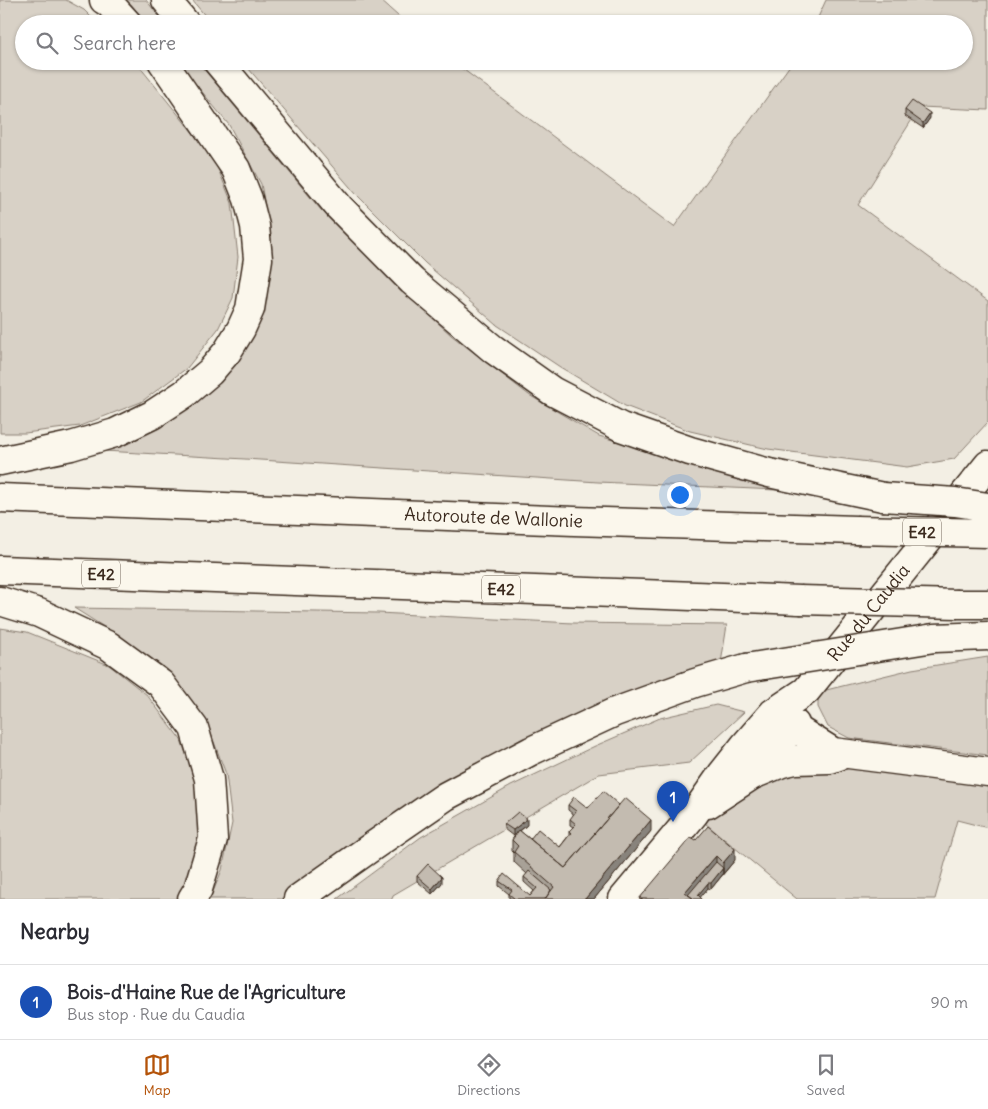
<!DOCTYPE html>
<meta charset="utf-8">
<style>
:root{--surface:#fff;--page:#f2f2f3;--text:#2b2b33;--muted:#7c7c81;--line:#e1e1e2;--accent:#b45309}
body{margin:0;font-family:Delius,sans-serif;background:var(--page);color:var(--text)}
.you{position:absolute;left:679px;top:494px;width:18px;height:18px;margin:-12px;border:4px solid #fff;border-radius:50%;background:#1a73e8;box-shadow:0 0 0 8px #1a73e833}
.badge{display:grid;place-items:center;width:32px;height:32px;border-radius:50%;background:var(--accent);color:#fff;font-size:16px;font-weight:700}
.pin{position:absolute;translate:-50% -41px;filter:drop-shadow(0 1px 2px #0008)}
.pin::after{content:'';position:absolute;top:26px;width:18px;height:15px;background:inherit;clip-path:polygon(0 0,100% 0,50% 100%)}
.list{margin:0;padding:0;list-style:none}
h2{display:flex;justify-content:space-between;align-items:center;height:65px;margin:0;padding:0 20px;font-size:21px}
h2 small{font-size:16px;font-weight:400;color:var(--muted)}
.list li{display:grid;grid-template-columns:32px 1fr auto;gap:15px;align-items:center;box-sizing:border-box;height:75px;padding:0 20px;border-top:1px solid var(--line)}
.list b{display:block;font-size:19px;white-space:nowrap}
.list p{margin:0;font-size:16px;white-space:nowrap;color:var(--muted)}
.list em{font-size:16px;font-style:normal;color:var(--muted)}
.icon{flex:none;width:28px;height:28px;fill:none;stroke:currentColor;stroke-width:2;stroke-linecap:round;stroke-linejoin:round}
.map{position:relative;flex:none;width:988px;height:899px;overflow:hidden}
.search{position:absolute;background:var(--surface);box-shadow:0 1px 4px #0004;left:15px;right:15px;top:15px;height:55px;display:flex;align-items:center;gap:12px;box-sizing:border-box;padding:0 18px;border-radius:28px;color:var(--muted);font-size:19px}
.sheet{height:140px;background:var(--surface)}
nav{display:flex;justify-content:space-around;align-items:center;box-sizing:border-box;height:70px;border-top:1px solid var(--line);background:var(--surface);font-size:14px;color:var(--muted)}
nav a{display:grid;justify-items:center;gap:2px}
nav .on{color:var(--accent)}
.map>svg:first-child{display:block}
.green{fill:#d8d1c6;stroke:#8a7e72}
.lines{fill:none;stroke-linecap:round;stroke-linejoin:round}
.minor-casing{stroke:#3b2a1e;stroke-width:31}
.highway-casing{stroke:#3b2a1e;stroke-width:31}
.minor{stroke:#fbf7ec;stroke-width:28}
.highway{stroke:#fbf7ec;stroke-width:28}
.highway-bridge-casing{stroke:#3b2a1e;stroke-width:31;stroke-linecap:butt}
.highway-bridge{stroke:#fbf7ec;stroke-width:28}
.wall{fill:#a8a197;stroke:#3b2a1e}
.shaded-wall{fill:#88837b;stroke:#3b2a1e}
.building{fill:#c3bbb0;stroke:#3b2a1e}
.labels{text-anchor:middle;stroke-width:4;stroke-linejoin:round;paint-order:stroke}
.shield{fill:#fbf7ec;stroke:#75685c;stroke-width:1}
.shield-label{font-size:16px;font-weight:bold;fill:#3b2a1e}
.street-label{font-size:18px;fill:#3b2a1e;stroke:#fbf7ec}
</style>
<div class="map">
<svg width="988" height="899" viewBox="0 0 988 899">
<rect width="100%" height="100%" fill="#f3efe4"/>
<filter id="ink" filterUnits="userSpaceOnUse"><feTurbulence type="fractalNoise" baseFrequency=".02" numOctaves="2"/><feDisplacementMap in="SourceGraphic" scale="10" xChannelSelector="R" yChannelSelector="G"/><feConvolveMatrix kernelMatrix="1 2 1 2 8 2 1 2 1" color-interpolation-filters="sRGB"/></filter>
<g filter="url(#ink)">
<path class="green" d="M 0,0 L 66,0 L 84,10 L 98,24 L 24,24 L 24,61 L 135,61 L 214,159 L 232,203 L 238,257 L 233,298 L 218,329 L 187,368 L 141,402 L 80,426 L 25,433 L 0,433 Z
M 125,0 L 146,0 L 165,24 L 147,24 L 131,4 Z
M 192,0 L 380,0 L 407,24 L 212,24 Z
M 826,0 L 988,0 L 988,110 L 920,107 L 858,205 L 988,301 L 988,422 L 954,459 L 907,467 L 768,449 L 690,431 L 625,406 L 560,367 L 497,325 L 425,263 L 356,194 L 242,61 L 452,61 L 674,227 L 793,61 L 964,61 L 964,24 L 815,24 Z
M 177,61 L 197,61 L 321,210 L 386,275 L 451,335 L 529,395 L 599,436 L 641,448 L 696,467 L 799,491 L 598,482 L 245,459 L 104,451 L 138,438 L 172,419 L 213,387 L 251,338 L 268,284 L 271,240 L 261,184 L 229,125 Z
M 74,608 L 378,613 L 573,623 L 727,625 L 721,663 L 590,710 L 501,751 L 387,819 L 300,884 L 281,899 L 210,899 L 222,870 L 232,823 L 226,774 L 208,726 L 167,669 L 123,639 Z
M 0,628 L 27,632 L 109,665 L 147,695 L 181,740 L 196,781 L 200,827 L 192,867 L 178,899 L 0,899 Z
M 988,657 L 988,755 L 849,738 L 828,727 L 818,707 L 818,692 L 912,669 Z
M 716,705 L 744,712 L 689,763 L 599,774 L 393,895 L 392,899 L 337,899 L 421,837 L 511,786 L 595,746 L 660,718 Z
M 782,763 L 988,772 L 988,828 L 957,820 L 935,899 L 797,899 L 694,814 Z"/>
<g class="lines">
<defs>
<g id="minor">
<path d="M 748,743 L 764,735 L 778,732 L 790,731 L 801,732 L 833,752 L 988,772"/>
<path d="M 755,774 L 782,763 L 795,760 L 830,759 L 844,754"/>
<path d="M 708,804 L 754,774 L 795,724"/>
<path id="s1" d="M 623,899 L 694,814 L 722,774 L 745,745 L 773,713 L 806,691 L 988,465"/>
</g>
<g id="highway">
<path d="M 104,0 L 109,3 L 128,24"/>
<path d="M 166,0 L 186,24"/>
<path d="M 217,61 L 339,207 L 412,281 L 493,349 L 552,391 L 621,427 L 690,451 L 769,473 L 883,497"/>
<path d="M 0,461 L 71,446 L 115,433 L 152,415 L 184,394 L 210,372 L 227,352 L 241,329 L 250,309 L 258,259 L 255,226 L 248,199 L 236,169 L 162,61"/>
<path id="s2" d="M 0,498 L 574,521 L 856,530"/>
<path d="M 0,570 L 800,600"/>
<path d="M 0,601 L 39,613 L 109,646 L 161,684 L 194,728 L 209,779 L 213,839 L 198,889 L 192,899"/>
<path d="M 958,604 L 988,604"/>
<path d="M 934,638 L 988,636"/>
<path d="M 298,899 L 373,846 L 446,796 L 531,751 L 615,712 L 695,683 L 746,668"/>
</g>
</defs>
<use href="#minor" class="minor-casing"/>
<use href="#highway" class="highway-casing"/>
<use href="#minor" class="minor"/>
<use href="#highway" class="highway"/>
<defs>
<path id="highway-bridge" d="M 883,497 L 955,502 L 988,507
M 856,530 L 988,533
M 800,600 L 958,604
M 746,668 L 934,638"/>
</defs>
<use href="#highway-bridge" class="highway-bridge-casing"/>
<use href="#highway-bridge" class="highway-bridge"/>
</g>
<path class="wall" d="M 905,110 L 930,118 L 923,128 L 905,116 Z
M 568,805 L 588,808 L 619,805 L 651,831 L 594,899 L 509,899 L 509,894 L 499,886 L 499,881 L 530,896 L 534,891 L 524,882 L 524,877 L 527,874 L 514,862 L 514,853 L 512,851 L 512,840 L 517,832 L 513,836 L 504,829 L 504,824 L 527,825 L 520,831 L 530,839 L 560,847 L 569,835 L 569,831 L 573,827 L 570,825 L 570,819 L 574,815 L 568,810 Z
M 696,840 L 735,860 L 711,889 L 708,888 L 700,897 L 639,899 Z
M 417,876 L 442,883 L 432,894 L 417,881 Z"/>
<path class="shaded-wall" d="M 930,113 L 930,118 L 923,128 L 923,123 Z
M 527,819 L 527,825 L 513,836 L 513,830 Z
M 651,820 L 651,831 L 594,899 L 585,899 Z
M 735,849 L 735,860 L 723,874 L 723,863 Z
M 716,856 L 716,867 L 689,899 L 685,892 Z
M 723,868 L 723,874 L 711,889 L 711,883 Z
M 442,877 L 442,883 L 432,894 L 432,889 Z
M 708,883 L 708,888 L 699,899 L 698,895 Z"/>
<path class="building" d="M 912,101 L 930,113 L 923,123 L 905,110 Z
M 603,791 L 619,805 L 565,868 L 530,839 L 538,829 L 560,847 L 571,833 L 569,831 L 576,824 L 570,819 L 576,811 L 568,805 L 574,797 L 588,808 Z
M 625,798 L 651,820 L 585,899 L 545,899 L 554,887 L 514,852 L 518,846 L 512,840 L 519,830 L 565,868 Z
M 518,812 L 527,819 L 513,830 L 504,824 Z
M 708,826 L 735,849 L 723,863 L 716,856 L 685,892 L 694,899 L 639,899 L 691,837 L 696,840 Z
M 716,862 L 723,868 L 711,883 L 708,883 L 698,895 L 702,899 L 694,899 L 688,895 Z
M 428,864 L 442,877 L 432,889 L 417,876 Z
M 529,871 L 551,890 L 545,899 L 515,899 L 509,894 L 512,890 L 499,881 L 504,874 L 530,896 L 537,888 L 524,877 Z"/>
</g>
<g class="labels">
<g class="shield">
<rect x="903" y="518.5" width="38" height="27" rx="4"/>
<rect x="82" y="560.5" width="38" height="27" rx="4"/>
<rect x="482" y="575.5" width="38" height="27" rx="4"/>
</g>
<g class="shield-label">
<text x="922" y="538">E42</text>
<text x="101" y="580">E42</text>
<text x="501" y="595">E42</text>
</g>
<g class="street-label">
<text dy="6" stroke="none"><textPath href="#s2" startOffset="494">Autoroute de Wallonie</textPath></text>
<text dy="6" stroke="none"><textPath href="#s1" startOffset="379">Rue du Caudia</textPath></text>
</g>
</g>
</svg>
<div class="you"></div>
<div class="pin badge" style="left:673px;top:822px;background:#1a4fb4">1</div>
<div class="search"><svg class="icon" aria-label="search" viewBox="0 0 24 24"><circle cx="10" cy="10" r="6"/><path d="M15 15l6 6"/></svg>Search here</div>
</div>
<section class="sheet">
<h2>Nearby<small></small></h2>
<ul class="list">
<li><span class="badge" style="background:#1a4fb4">1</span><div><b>Bois-d'Haine Rue de l'Agriculture</b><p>Bus stop · Rue du Caudia</p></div><em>90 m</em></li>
</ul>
</section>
<nav>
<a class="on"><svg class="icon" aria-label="map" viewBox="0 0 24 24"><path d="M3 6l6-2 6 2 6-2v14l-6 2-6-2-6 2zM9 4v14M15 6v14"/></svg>Map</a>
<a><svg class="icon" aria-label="directions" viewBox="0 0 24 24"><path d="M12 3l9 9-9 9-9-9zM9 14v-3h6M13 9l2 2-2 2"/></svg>Directions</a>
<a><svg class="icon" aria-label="saved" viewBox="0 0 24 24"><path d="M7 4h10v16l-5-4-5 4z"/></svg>Saved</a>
</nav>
